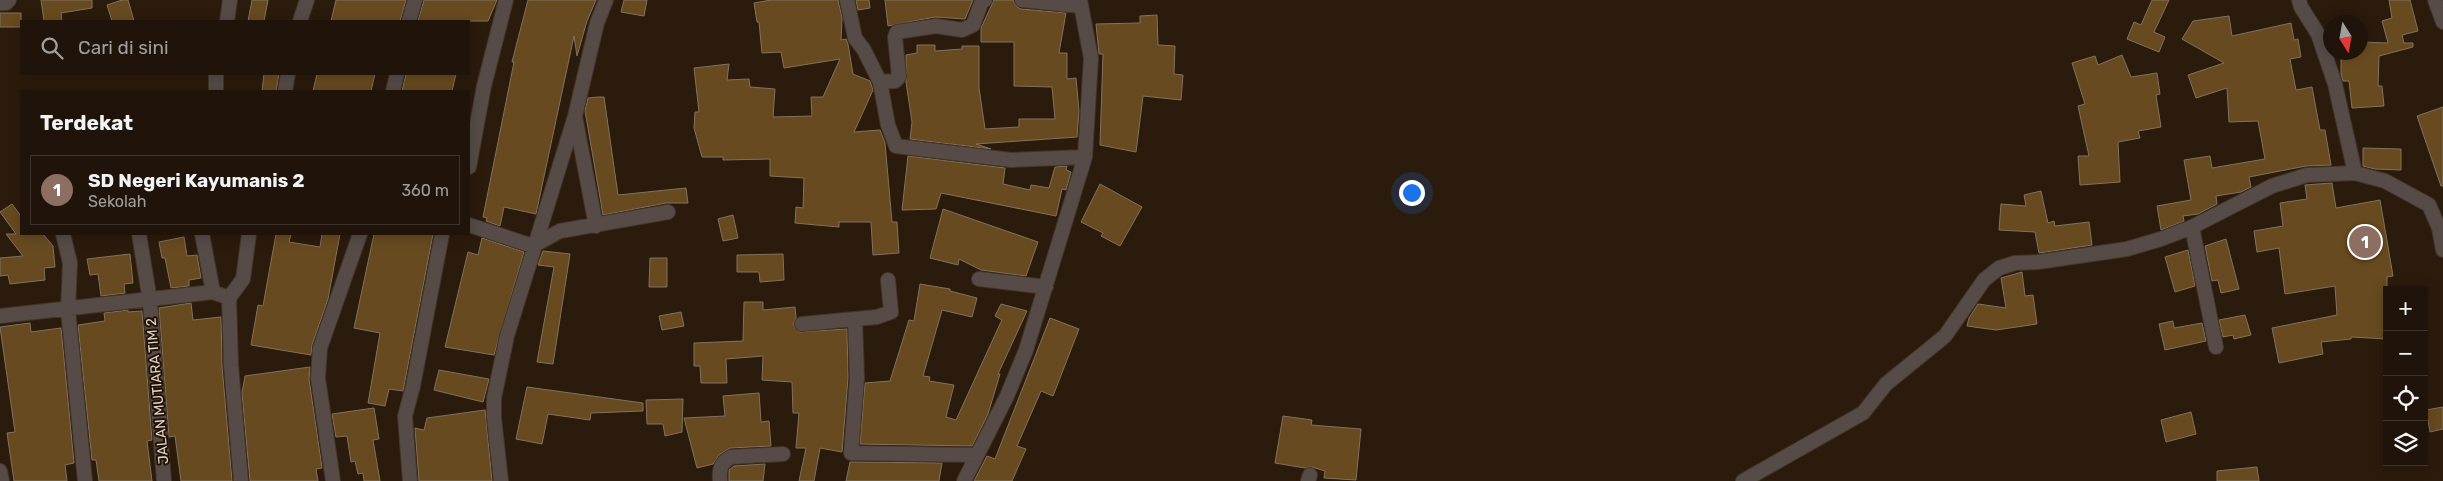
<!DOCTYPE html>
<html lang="id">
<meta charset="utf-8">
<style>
:root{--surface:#20140a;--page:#2d2118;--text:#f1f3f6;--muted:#a29e9c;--line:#3d332b;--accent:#db2777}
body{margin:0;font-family:Rubik,sans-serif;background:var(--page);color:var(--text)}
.controls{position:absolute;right:15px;bottom:15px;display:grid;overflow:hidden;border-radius:0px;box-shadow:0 2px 12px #0003}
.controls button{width:45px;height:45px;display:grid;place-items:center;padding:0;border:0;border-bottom:1px solid var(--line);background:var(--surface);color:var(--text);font:25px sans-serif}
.compass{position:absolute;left:2323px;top:15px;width:45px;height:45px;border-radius:50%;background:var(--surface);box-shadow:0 2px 12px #0003;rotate:169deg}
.you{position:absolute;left:1411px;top:192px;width:18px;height:18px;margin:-12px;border:4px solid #fff;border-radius:50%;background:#1a73e8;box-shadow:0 0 0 8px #1a73e833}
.badge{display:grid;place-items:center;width:32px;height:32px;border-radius:50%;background:var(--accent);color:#fff;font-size:16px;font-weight:700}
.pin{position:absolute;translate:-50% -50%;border:2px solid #fff;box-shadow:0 1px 5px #0006}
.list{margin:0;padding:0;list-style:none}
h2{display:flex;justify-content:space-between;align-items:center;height:65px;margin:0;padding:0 20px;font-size:21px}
h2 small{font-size:16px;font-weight:400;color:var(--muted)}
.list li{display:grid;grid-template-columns:32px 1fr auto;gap:15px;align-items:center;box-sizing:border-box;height:70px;margin:0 10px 10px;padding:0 10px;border:1px solid var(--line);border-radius:0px}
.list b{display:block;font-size:19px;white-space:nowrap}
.list p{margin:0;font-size:16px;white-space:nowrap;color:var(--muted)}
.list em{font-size:16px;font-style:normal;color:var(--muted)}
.icon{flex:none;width:28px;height:28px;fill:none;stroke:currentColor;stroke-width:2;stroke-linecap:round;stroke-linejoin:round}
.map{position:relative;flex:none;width:2443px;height:481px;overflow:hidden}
.search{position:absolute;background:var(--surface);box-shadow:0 2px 12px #0003;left:20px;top:20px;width:450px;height:55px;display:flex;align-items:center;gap:12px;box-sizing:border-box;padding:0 18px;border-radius:0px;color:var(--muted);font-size:19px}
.panel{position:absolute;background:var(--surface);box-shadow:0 2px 12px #0003;left:20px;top:90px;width:450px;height:145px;border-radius:0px}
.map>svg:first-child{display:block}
.building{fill:#674a20;stroke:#81725e}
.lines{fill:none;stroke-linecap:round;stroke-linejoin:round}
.minor-casing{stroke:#443528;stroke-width:16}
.minor{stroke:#564b47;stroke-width:14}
.labels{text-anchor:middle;stroke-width:4;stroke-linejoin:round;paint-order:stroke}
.street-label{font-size:14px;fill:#e1d5cc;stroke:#211205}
</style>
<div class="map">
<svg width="2443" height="481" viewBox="0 0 2443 481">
<rect width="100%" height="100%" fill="#2b1b0d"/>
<path class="building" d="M 41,0 L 92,0 L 92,8 L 61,13 L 62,21 L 44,21 Z
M 122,0 L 128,0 L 134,21 L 112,21 L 107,5 Z
M 252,0 L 268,0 L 264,21 L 248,21 Z
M 336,0 L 406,0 L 400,21 L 331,21 Z
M 424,0 L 497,0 L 488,21 L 418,21 Z
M 528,0 L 596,0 L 587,21 L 577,56 L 574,36 L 536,214 L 504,207 L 500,226 L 486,221 L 487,218 L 483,217 L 514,62 L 512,62 Z
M 624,0 L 647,0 L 644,16 L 621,12 Z
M 771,0 L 838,0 L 842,18 L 841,40 L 846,39 L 848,44 L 853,74 L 870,81 L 873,90 L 854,132 L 880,130 L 885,143 L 892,222 L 897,222 L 899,253 L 873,255 L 871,222 L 839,222 L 839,227 L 795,223 L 796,207 L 803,208 L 804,178 L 770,176 L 770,159 L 723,160 L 723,157 L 702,157 L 694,128 L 695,112 L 699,112 L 694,68 L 729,64 L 727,80 L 749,79 L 750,87 L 775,89 L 773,117 L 812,116 L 811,97 L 823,97 L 840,59 L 784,68 L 781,52 L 762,53 L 759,22 L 757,22 L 754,3 Z
M 856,0 L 869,0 L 870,8 L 858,10 Z
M 885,0 L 973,0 L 965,19 L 935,17 L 888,26 Z
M 994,0 L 1013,0 L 1017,7 L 1021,9 L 1066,13 L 1059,53 L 1067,53 L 1067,79 L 1076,78 L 1079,111 L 1077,137 L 976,144 L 991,149 L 910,139 L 912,122 L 906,82 L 906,55 L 917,53 L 917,45 L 935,45 L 935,51 L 962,49 L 962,46 L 979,46 L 979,88 L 985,129 L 1019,127 L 1019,119 L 1055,119 L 1052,87 L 1014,86 L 1014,42 L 981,42 L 981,28 Z
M 2152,0 L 2169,0 L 2154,32 L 2165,37 L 2159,52 L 2127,39 L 2134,22 L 2141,25 Z
M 2389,0 L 2410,0 L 2418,31 L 2402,35 L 2404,43 L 2413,43 L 2413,47 L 2379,56 L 2378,86 L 2382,86 L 2384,106 L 2352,108 L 2349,81 L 2343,81 L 2341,74 L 2341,52 L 2360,52 L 2360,42 L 2388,43 L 2382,21 L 2392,18 Z
M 0,13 L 21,13 L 21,27 L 0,27 Z
M 1157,15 L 1158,45 L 1175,46 L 1174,74 L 1183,75 L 1181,100 L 1143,96 L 1136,152 L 1100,145 L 1103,54 L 1099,54 L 1096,24 L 1140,23 L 1140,16 Z
M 2229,16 L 2232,36 L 2291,23 L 2294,40 L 2298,39 L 2301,57 L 2290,59 L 2296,90 L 2312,87 L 2320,130 L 2325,130 L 2331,165 L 2306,166 L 2249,177 L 2251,187 L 2241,192 L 2216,196 L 2217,204 L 2198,214 L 2183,216 L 2184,221 L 2161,230 L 2157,206 L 2191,200 L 2184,160 L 2210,156 L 2212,168 L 2265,159 L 2258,121 L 2229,122 L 2227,88 L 2196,98 L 2188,75 L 2224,63 L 2182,39 L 2193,21 Z
M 2122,55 L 2131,77 L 2157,73 L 2160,94 L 2156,95 L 2161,127 L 2138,131 L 2140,138 L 2118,142 L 2120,182 L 2080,185 L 2078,156 L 2089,156 L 2078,106 L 2085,104 L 2072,63 L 2095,56 L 2098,65 Z
M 264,74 L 279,74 L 276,91 L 262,91 Z
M 317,74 L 375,74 L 371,91 L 313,91 Z
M 406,74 L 456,74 L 452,91 L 402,91 Z
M 598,97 L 604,97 L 618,195 L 686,188 L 688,203 L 666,203 L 603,215 L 585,111 L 588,98 Z
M 2443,107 L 2443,186 L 2441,186 L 2417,116 Z
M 2363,148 L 2401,149 L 2401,170 L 2375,169 L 2363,166 Z
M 908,156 L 1005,168 L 1003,184 L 1030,190 L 1031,185 L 1049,188 L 1055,167 L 1067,166 L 1066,170 L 1071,172 L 1066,190 L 1062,189 L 1056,216 L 941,193 L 936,209 L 902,210 Z
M 2332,183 L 2336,208 L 2380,200 L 2393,276 L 2387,277 L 2387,339 L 2351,337 L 2351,339 L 2321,342 L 2323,354 L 2279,363 L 2272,328 L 2337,315 L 2335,286 L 2285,294 L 2279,248 L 2257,252 L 2254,231 L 2283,226 L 2280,203 L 2307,199 L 2305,185 Z
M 1100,184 L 1142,207 L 1120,246 L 1101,236 L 1103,233 L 1081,222 Z
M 2041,191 L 2048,223 L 2054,221 L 2055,226 L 2089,222 L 2092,245 L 2039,253 L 2035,232 L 1999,230 L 2001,204 L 2026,206 L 2024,195 Z
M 12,204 L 21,216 L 21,234 L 43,234 L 53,246 L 55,267 L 44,268 L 45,280 L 10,284 L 8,275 L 0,276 L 0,258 L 23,256 L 6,234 L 16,234 L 0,212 Z
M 943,209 L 1038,242 L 1026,276 L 981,270 L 959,259 L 958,265 L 930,258 Z
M 733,215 L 738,238 L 723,241 L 718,219 Z
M 276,234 L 291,234 L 289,242 L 320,247 L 322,234 L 340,234 L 328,299 L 312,345 L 311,355 L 251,345 L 258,305 L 263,306 Z
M 374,234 L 433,234 L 403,391 L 389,389 L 385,406 L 368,403 L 380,333 L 354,328 Z
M 184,237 L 187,256 L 197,255 L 201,278 L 189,280 L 189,286 L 171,288 L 165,258 L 162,258 L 159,242 Z
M 482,238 L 524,252 L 494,355 L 445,347 L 468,252 L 478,255 Z
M 2226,239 L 2239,289 L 2221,293 L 2218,280 L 2212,281 L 2205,246 Z
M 2188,250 L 2195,286 L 2175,292 L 2165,257 Z
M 543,251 L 570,254 L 553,364 L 537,362 L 554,267 L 538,265 Z
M 130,254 L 133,283 L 124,284 L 125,293 L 101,296 L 98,274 L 90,275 L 87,259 Z
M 783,254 L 784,280 L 760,282 L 759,272 L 737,272 L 737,255 Z
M 650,258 L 667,258 L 667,287 L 649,287 Z
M 2022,272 L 2025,296 L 2033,295 L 2037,324 L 1996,330 L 1967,326 L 1969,318 L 1978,304 L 2006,308 L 2001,278 Z
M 920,284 L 950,289 L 950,291 L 977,298 L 972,317 L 942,310 L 923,376 L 930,377 L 929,381 L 954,385 L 946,417 L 956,420 L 1000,324 L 1002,320 L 995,316 L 1001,304 L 1027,311 L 998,374 L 1000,374 L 988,414 L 972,446 L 860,444 L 865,383 L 890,381 L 909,320 L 914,321 Z
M 744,302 L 763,302 L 763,310 L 795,307 L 796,318 L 793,325 L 799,332 L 847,329 L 848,378 L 842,452 L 820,448 L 814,481 L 799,481 L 806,448 L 796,448 L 799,413 L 793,413 L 792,382 L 762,380 L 763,356 L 726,359 L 727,383 L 701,383 L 700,366 L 694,366 L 694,343 L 743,341 Z
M 191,303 L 193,320 L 221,317 L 222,366 L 232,481 L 181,481 L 175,436 L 169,437 L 159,308 Z
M 128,310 L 128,312 L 142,311 L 152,440 L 147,441 L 152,481 L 99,481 L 96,460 L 92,460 L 78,325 L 105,321 L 104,313 Z
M 681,312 L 684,326 L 662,330 L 659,316 Z
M 2245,315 L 2251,335 L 2234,339 L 2233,335 L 2223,337 L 2219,320 Z
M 1050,318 L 1079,329 L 1053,396 L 1041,391 L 1017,446 L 1026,449 L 1012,481 L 974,481 L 987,456 L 995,459 Z
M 2173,321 L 2174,328 L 2202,323 L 2206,341 L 2165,350 L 2159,324 Z
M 30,323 L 31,332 L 61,328 L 74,463 L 65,465 L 67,481 L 14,481 L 7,433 L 15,432 L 0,327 Z
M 310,367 L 309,379 L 322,468 L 316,469 L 318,481 L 250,481 L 242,393 L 245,376 Z
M 439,370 L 489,379 L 483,402 L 434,390 Z
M 527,387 L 643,403 L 643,411 L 591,413 L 590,420 L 548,414 L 542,444 L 516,439 Z
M 759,393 L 761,422 L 769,421 L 771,446 L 730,448 L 719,455 L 713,464 L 697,468 L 684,418 L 725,416 L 723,396 Z
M 683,399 L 682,432 L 665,436 L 663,424 L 647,424 L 646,400 Z
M 2443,407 L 2443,429 L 2430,432 L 2426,410 Z
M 374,408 L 379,439 L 373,440 L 380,481 L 364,481 L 363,473 L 358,474 L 355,461 L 351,462 L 347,436 L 336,437 L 332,414 Z
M 485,410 L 492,481 L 419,481 L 415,428 L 424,430 L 427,418 Z
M 2191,412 L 2196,434 L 2166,442 L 2161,420 Z
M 1283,416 L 1312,420 L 1311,425 L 1361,429 L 1356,480 L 1324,478 L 1325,471 L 1312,467 L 1305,468 L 1275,463 Z
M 850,462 L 851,462 L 942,463 L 939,481 L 846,481 Z
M 765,464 L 763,481 L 729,481 L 729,470 L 734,466 Z
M 2257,467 L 2259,481 L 2217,481 L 2217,471 Z"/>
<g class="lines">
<defs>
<path id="minor" d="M 847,0 L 855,38 L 864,50 L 880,82 L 888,125 L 896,146 L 1011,160 L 1085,157
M 1022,0 L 1080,6
M 2299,0 L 2301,7 L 2318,34 L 2335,84 L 2355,173
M 2435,0 L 2443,22
M 0,3 L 6,3 L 9,0
M 227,21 L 230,0
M 300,21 L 307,0
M 409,21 L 415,0
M 880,82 L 895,81 L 899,77 L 895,37 L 897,32 L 936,26 L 962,30 L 973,25 L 982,1 L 985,0
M 216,91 L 216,74
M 285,91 L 288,74
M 393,91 L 397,74
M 575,116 L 596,226
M 469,167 L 484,86 L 506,0
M 469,225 L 533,246 L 560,231 L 668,212
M 2192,227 L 2216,347
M 63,234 L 70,263 L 68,310 L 85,481
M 139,234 L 150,301 L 164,481
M 202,234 L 213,292
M 979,279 L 1046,287
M 0,316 L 213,292 L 229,298
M 855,319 L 877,317 L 891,312 L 888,280
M 802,324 L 855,319 L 857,378 L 851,453 L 976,455
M 0,471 L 2,481
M 241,481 L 231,365 L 229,298 L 243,279 L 249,234
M 333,481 L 318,378 L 320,348 L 360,234
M 410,481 L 405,416 L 413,386 L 442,234
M 501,481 L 494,418 L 494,398 L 507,336 L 575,116 L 597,23 L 606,0
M 720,481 C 719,470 720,463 731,457 L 783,454
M 964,481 L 1007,396 L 1026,350 L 1085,157 L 1091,58 L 1080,0
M 1308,481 L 1310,475
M 1743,481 L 1863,413 L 1886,384 L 1945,336 L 1984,280 L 1999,268 L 2015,263 L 2038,262 L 2127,249 L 2161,239 L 2192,227 L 2272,186 L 2307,175 L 2355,173 L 2385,181 L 2429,205 L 2439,228 L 2443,250"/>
</defs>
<use href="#minor" class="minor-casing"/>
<use href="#minor" class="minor"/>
</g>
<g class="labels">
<g class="street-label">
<text transform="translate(157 391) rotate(-95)" y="5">JALAN MUTIARA TIM 2</text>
</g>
</g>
</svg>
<div class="controls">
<button>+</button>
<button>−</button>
<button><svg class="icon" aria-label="locate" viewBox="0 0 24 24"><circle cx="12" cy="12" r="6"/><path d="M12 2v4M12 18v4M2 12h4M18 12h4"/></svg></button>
<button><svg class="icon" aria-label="layers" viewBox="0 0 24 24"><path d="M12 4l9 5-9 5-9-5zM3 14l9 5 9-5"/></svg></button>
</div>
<svg class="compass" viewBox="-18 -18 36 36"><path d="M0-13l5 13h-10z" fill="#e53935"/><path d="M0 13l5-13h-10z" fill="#a29e9c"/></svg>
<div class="you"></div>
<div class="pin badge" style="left:2365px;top:242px;background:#8d6e63">1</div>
<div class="search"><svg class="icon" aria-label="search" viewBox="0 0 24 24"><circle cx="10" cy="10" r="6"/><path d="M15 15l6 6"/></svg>Cari di sini</div>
<section class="panel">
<h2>Terdekat<small></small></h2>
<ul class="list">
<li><span class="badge" style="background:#8d6e63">1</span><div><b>SD Negeri Kayumanis 2</b><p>Sekolah</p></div><em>360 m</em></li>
</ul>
</section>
</div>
